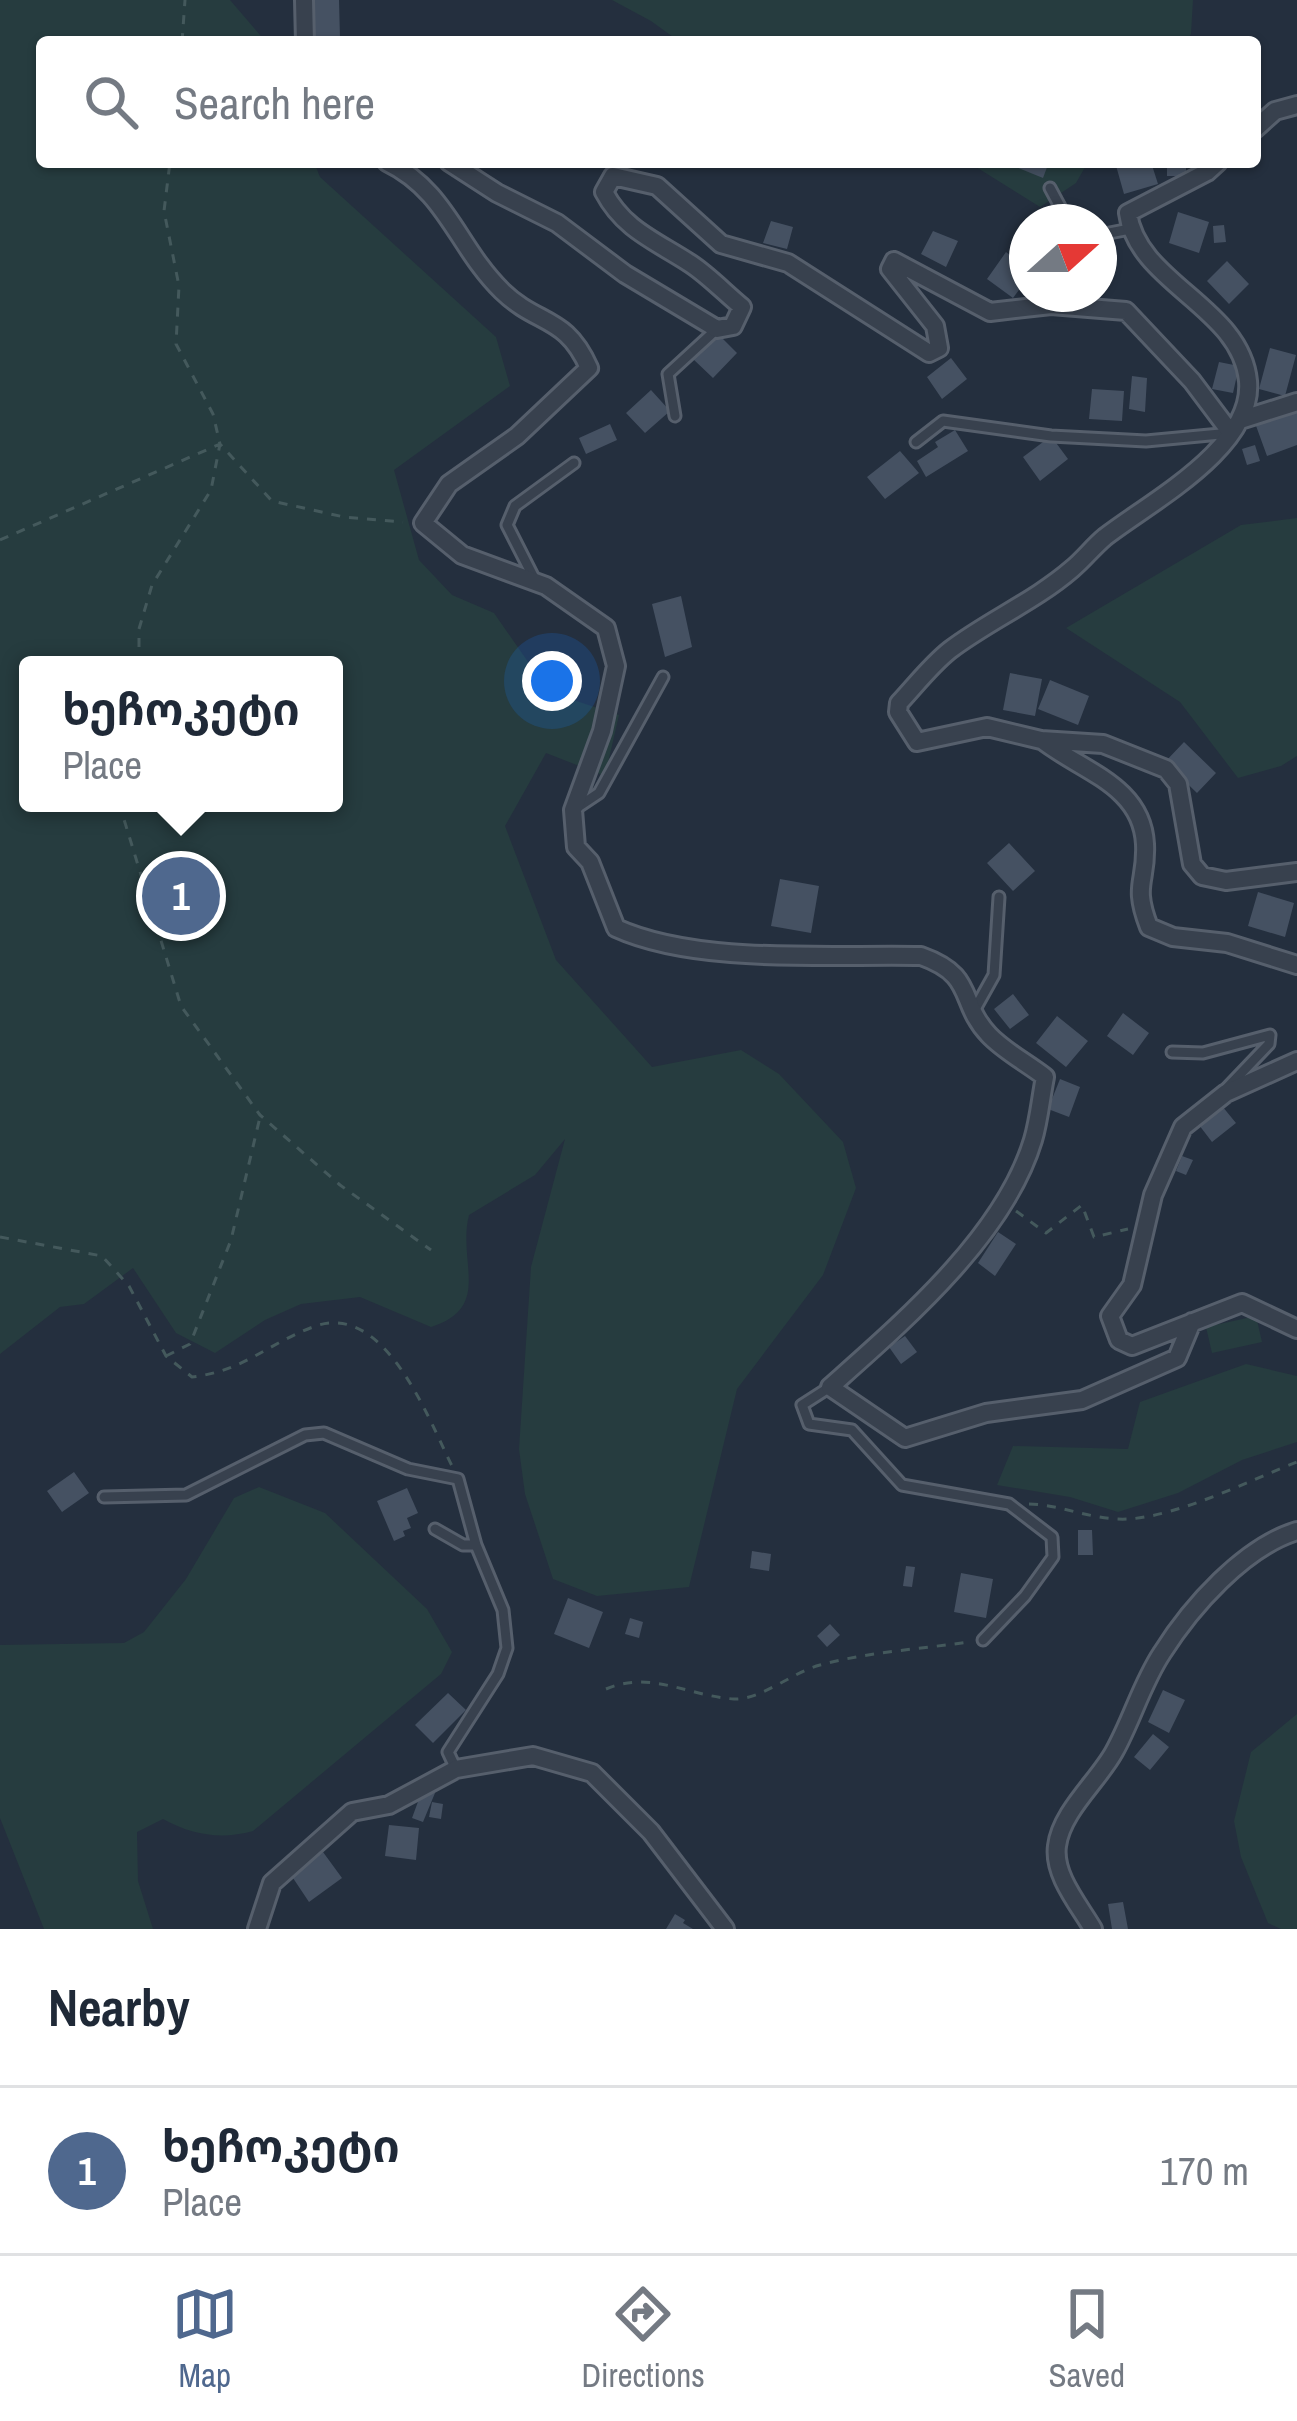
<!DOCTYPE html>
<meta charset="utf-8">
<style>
:root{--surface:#fff;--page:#f6f6f7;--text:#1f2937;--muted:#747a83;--line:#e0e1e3;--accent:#4f688e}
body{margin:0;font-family:"Archivo Narrow","Noto Sans Georgian",sans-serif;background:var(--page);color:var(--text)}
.compass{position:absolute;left:1009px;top:204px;width:108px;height:108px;border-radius:50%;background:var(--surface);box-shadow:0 3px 9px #0004;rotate:69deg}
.you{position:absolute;left:552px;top:681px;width:42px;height:42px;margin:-30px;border:9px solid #fff;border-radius:50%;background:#1a73e8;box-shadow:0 0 0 18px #1a73e833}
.badge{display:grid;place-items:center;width:78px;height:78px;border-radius:50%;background:var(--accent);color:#fff;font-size:39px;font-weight:700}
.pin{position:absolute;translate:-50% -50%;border:6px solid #fff;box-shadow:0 3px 12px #0006}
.popup{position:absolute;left:19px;top:656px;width:324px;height:156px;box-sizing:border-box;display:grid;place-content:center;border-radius:12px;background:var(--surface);filter:drop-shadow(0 3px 9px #0005);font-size:39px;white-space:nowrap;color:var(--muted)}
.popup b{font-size:45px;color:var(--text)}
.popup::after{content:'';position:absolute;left:50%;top:100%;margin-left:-24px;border:24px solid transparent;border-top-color:var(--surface)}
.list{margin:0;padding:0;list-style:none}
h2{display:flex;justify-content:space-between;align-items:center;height:156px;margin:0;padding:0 48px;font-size:51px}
h2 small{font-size:39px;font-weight:400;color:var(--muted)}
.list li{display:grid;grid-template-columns:78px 1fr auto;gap:36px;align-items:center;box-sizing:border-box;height:168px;padding:0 48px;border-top:3px solid var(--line)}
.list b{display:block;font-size:45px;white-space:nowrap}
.list p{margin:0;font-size:39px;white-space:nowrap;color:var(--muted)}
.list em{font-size:39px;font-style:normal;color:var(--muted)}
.icon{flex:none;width:66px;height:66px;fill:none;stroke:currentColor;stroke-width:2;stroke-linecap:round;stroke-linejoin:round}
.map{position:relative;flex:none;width:1297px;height:1929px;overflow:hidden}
.search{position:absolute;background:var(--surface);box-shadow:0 3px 9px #0004;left:36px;right:36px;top:36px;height:132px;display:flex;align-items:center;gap:30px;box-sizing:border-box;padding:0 42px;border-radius:12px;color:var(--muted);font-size:45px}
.sheet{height:324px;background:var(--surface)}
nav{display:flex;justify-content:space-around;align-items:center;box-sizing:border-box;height:168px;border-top:3px solid var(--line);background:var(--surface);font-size:33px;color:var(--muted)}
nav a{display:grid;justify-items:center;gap:6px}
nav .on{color:var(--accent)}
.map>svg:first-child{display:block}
.green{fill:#263c3f;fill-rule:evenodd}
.building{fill:#455162}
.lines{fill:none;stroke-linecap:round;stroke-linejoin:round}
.lane-casing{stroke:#565f6c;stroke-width:15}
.street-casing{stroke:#565f6c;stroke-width:22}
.path{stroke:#44595c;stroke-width:3;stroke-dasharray:9 9;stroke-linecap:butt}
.lane{stroke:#38414e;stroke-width:9}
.street{stroke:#38414e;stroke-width:16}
</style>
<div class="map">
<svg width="1297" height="1929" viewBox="0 0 1297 1929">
<rect width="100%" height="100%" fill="#242f3e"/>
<path class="green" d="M 0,0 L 230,0 L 266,42 L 42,42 L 42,162 L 314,162 L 320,177 L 496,337 L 510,386 L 394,470 L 419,560 L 452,595 L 494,613 L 549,692 L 619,715 L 605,776 L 546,753 L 505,826 L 556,960 L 652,1067 L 741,1050 L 779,1074 L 843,1142 L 856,1188 L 823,1275 L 737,1389 L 689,1587 L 597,1596 L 553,1579 L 525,1494 L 519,1449 L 531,1267 L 565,1139 L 535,1175 L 469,1215 C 457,1262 493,1307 431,1327 L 360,1297 L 301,1304 L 265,1320 L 215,1353 L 176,1333 L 133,1268 L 84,1304 L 60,1307 L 0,1354 ZM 28,665 L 334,665 L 334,803 L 28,803 Z
M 612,0 L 1193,0 L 1191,34 L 1186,42 L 680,42 L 651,21 Z
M 968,162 L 1088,162 L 1076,183 L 1040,207 Z
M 1297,518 L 1297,756 L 1281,766 L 1238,778 L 1180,702 L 1066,628 L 1241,525 Z
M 1256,1316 L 1262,1342 L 1212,1353 L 1206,1327 Z
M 1246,1364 L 1297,1376 L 1297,1442 L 1242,1460 L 1178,1493 L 1118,1512 L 1070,1497 L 997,1485 L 1013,1446 L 1128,1449 L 1140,1402 Z
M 259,1487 L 325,1513 L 427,1609 L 452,1652 L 441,1674 L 253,1831 C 221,1840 192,1835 163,1819 L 137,1832 L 138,1881 L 153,1929 L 44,1929 L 0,1818 L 0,1645 L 124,1643 L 144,1632 L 186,1579 L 234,1498 Z
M 1297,1714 L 1297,1929 L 1281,1929 L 1268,1923 L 1241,1857 L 1234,1821 L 1251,1752 Z"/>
<path class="building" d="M 310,0 L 339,0 L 340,38 L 311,38 Z
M 1018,162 L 1049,162 L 1043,178 L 1016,167 Z
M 1115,162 L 1151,162 L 1158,184 L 1124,194 Z
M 1186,162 L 1186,176 L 1167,176 L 1167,163 Z
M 1178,212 L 1209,222 L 1199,253 L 1169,243 Z
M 771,221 L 793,227 L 787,249 L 763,243 Z
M 1224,225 L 1226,242 L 1214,243 L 1213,226 Z
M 933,231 L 958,241 L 946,267 L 921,254 Z
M 1006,252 L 1027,268 L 1027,279 L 1013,298 L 987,279 Z
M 1227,261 L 1249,284 L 1229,304 L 1207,281 Z
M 717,333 L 737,353 L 713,378 L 693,359 Z
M 1270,348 L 1296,355 L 1285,396 L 1259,389 Z
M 951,358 L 967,379 L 942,399 L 927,377 Z
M 1219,362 L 1239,366 L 1233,393 L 1212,389 Z
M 1132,376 L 1147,378 L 1145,412 L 1129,409 Z
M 1092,389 L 1124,391 L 1122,421 L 1089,419 Z
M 651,390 L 670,411 L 645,433 L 626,413 Z
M 1297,408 L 1297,445 L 1267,456 L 1255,423 Z
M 610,424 L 617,440 L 586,454 L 579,438 Z
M 955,430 L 968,451 L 926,477 L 917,461 L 938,447 L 935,442 Z
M 1051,436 L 1068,459 L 1040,481 L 1023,457 Z
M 1255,445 L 1260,461 L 1247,465 L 1242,449 Z
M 900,451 L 919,473 L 885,499 L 867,477 Z
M 681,596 L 692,647 L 665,657 L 652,604 Z
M 1010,673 L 1042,679 L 1035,716 L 1003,710 Z
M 1050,680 L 1089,696 L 1078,725 L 1038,709 Z
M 1184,742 L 1216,773 L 1197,793 L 1165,762 Z
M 1009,843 L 1035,871 L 1013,891 L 987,863 Z
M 780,879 L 819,886 L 811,933 L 771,926 Z
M 1258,892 L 1294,903 L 1285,937 L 1248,926 Z
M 1013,994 L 1029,1015 L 1010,1029 L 994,1009 Z
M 1123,1013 L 1149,1033 L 1133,1055 L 1107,1036 Z
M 1057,1016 L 1088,1041 L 1066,1067 L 1036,1043 Z
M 1060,1079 L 1080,1087 L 1069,1117 L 1048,1109 Z
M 1222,1106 L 1236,1123 L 1212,1142 L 1199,1125 Z
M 1182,1156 L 1193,1160 L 1186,1175 L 1176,1171 Z
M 998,1232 L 1016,1244 L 995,1276 L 978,1263 Z
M 905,1336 L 917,1352 L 901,1364 L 889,1347 Z
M 74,1472 L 89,1493 L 62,1512 L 47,1491 Z
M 407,1488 L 418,1513 L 407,1518 L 411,1528 L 403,1531 L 405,1536 L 394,1541 L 377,1501 Z
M 1078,1530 L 1092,1530 L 1093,1555 L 1078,1555 Z
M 752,1551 L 771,1554 L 769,1571 L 750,1568 Z
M 906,1566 L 915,1567 L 912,1587 L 903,1586 Z
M 961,1573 L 993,1579 L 986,1618 L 954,1612 Z
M 568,1598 L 603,1612 L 589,1648 L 554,1634 Z
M 630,1618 L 643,1622 L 639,1638 L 625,1634 Z
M 830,1624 L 840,1635 L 827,1647 L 817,1636 Z
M 1163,1690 L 1185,1700 L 1169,1733 L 1148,1722 Z
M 448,1693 L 466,1710 L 433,1743 L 415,1725 Z
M 1153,1734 L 1169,1747 L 1150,1770 L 1134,1757 Z
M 423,1788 L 435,1793 L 423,1822 L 412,1818 Z
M 432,1802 L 443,1804 L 441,1819 L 429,1817 Z
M 389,1825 L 419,1828 L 416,1860 L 385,1856 Z
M 323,1852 L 342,1878 L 309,1902 L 291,1875 Z
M 1123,1902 L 1128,1929 L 1112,1929 L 1108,1904 Z
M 675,1914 L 685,1920 L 683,1923 L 693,1929 L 666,1929 Z"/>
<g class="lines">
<defs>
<path id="lane" d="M 1050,188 L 1064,214 L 1075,222
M 1099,235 L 1130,229
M 675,416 L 668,374 L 717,329
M 916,442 L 943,421 L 1051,436 L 1146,441 L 1231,433
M 534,578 L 507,525 L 515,506 L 574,463
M 578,807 L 599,793 L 663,677
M 975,1009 L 994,975 L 999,897
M 1172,1052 L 1203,1053 L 1270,1035 L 1269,1044 L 1227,1088
M 830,1387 L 802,1405 L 809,1424 L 852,1430 L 902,1485 L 1009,1504 L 1052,1537 L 1053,1557 L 1025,1596 L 983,1640
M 104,1497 L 186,1495 L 305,1435 L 324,1433 L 408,1469 L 458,1479 L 476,1545 L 503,1610 L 507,1648 L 498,1674 L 448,1752 L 456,1769
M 435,1529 L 463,1545 L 476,1545"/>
<path id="street" d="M 304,0 L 305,42
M 1255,129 L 1275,111 L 1297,105
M 387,162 C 447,191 457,247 502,291 C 538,326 566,315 589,368 L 517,436 L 449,484 L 423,523 L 462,555 L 546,586 L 606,628 L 616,666 L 602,731 L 573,810 L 576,847 L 590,862 L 616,928 C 697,965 831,954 921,956 C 977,976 957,1001 989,1035 C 1004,1051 1027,1063 1045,1077 C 1041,1097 1039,1120 1033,1140 C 1004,1236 903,1322 830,1387 L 905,1438 L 986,1413 L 1082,1400 L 1177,1358 L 1192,1322
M 449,162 L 497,193 L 557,223 L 625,274 L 717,329 L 733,326 L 742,307 C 725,293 709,276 691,264 C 656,241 624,230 604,192 L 613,176 L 657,186 L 721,244 L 788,263 L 929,353 L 939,348 L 935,326 L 890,269 L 894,261
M 1218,162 L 1207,172 L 1128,213 C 1137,283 1241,307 1248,381 C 1254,448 1150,502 1105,537 C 1093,547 1084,559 1072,569 C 1035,601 988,621 950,650 C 931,665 915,686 899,703 L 898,712 L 917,742 L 987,727 L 1041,740 L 1103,744 L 1166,769 L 1178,784 L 1192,864 L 1202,876 L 1226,881 L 1297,872
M 894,261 L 990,312 L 1051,305 L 1126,311 L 1192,381 L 1231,433
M 1240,420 L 1297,402
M 1042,740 C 1081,771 1142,785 1145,844 C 1147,883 1132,883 1149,927 L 1173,937 L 1227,943 L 1297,965
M 1297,1061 L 1226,1093 L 1183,1127 L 1153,1195 L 1132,1285 L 1110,1316 L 1119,1340 L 1132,1346 L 1242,1303 L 1297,1329
M 257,1929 L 272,1883 L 352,1812 L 389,1805 L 456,1769 L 533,1756 L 592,1773 L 651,1832 L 725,1929
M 1093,1929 C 1079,1905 1053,1875 1057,1846 C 1061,1812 1098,1781 1114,1752 C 1132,1720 1142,1683 1162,1653 C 1191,1607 1244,1547 1297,1531"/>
</defs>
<use href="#lane" class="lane-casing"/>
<use href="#street" class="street-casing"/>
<path class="path" d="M 182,42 L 185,0
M 0,540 L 220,444 L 272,501 L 344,517 L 403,522
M 139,665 L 139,629 L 152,585 L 211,490 L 220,444 L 213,414 L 176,344 L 179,286 L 164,211 L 170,162
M 119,803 L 181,1006 L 260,1115 L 340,1185 L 431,1250
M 1016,1211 L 1046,1233 L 1082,1205 L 1094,1237 L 1128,1229
M 0,1237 L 102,1256 L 129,1286 L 166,1356 L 192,1377 C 244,1371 267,1344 313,1327 C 384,1299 428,1418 452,1466
M 166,1356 L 190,1344 L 231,1240 L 260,1117
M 1029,1504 C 1064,1505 1093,1521 1129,1519 C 1182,1515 1248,1481 1297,1462
M 606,1689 C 651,1670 688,1696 734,1699 C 761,1700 793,1672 820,1665 C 868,1652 920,1649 969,1642"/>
<use href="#lane" class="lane"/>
<use href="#street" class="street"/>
</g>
</svg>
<svg class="compass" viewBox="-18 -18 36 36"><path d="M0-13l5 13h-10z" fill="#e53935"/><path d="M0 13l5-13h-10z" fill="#747a83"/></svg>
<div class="you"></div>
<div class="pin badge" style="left:181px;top:896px">1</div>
<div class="popup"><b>ხეჩოკეტი</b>Place</div>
<div class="search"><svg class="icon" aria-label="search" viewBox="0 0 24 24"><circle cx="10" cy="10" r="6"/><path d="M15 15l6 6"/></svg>Search here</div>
</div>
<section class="sheet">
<h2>Nearby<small></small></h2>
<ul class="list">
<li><span class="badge">1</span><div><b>ხეჩოკეტი</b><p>Place</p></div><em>170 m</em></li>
</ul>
</section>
<nav>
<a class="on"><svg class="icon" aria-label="map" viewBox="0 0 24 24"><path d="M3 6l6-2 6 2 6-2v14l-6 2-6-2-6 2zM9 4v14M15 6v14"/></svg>Map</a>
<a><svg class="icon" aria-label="directions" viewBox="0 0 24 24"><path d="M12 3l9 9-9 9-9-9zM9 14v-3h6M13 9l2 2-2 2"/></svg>Directions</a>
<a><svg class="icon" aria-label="saved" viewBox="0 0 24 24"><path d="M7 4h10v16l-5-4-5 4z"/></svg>Saved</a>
</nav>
